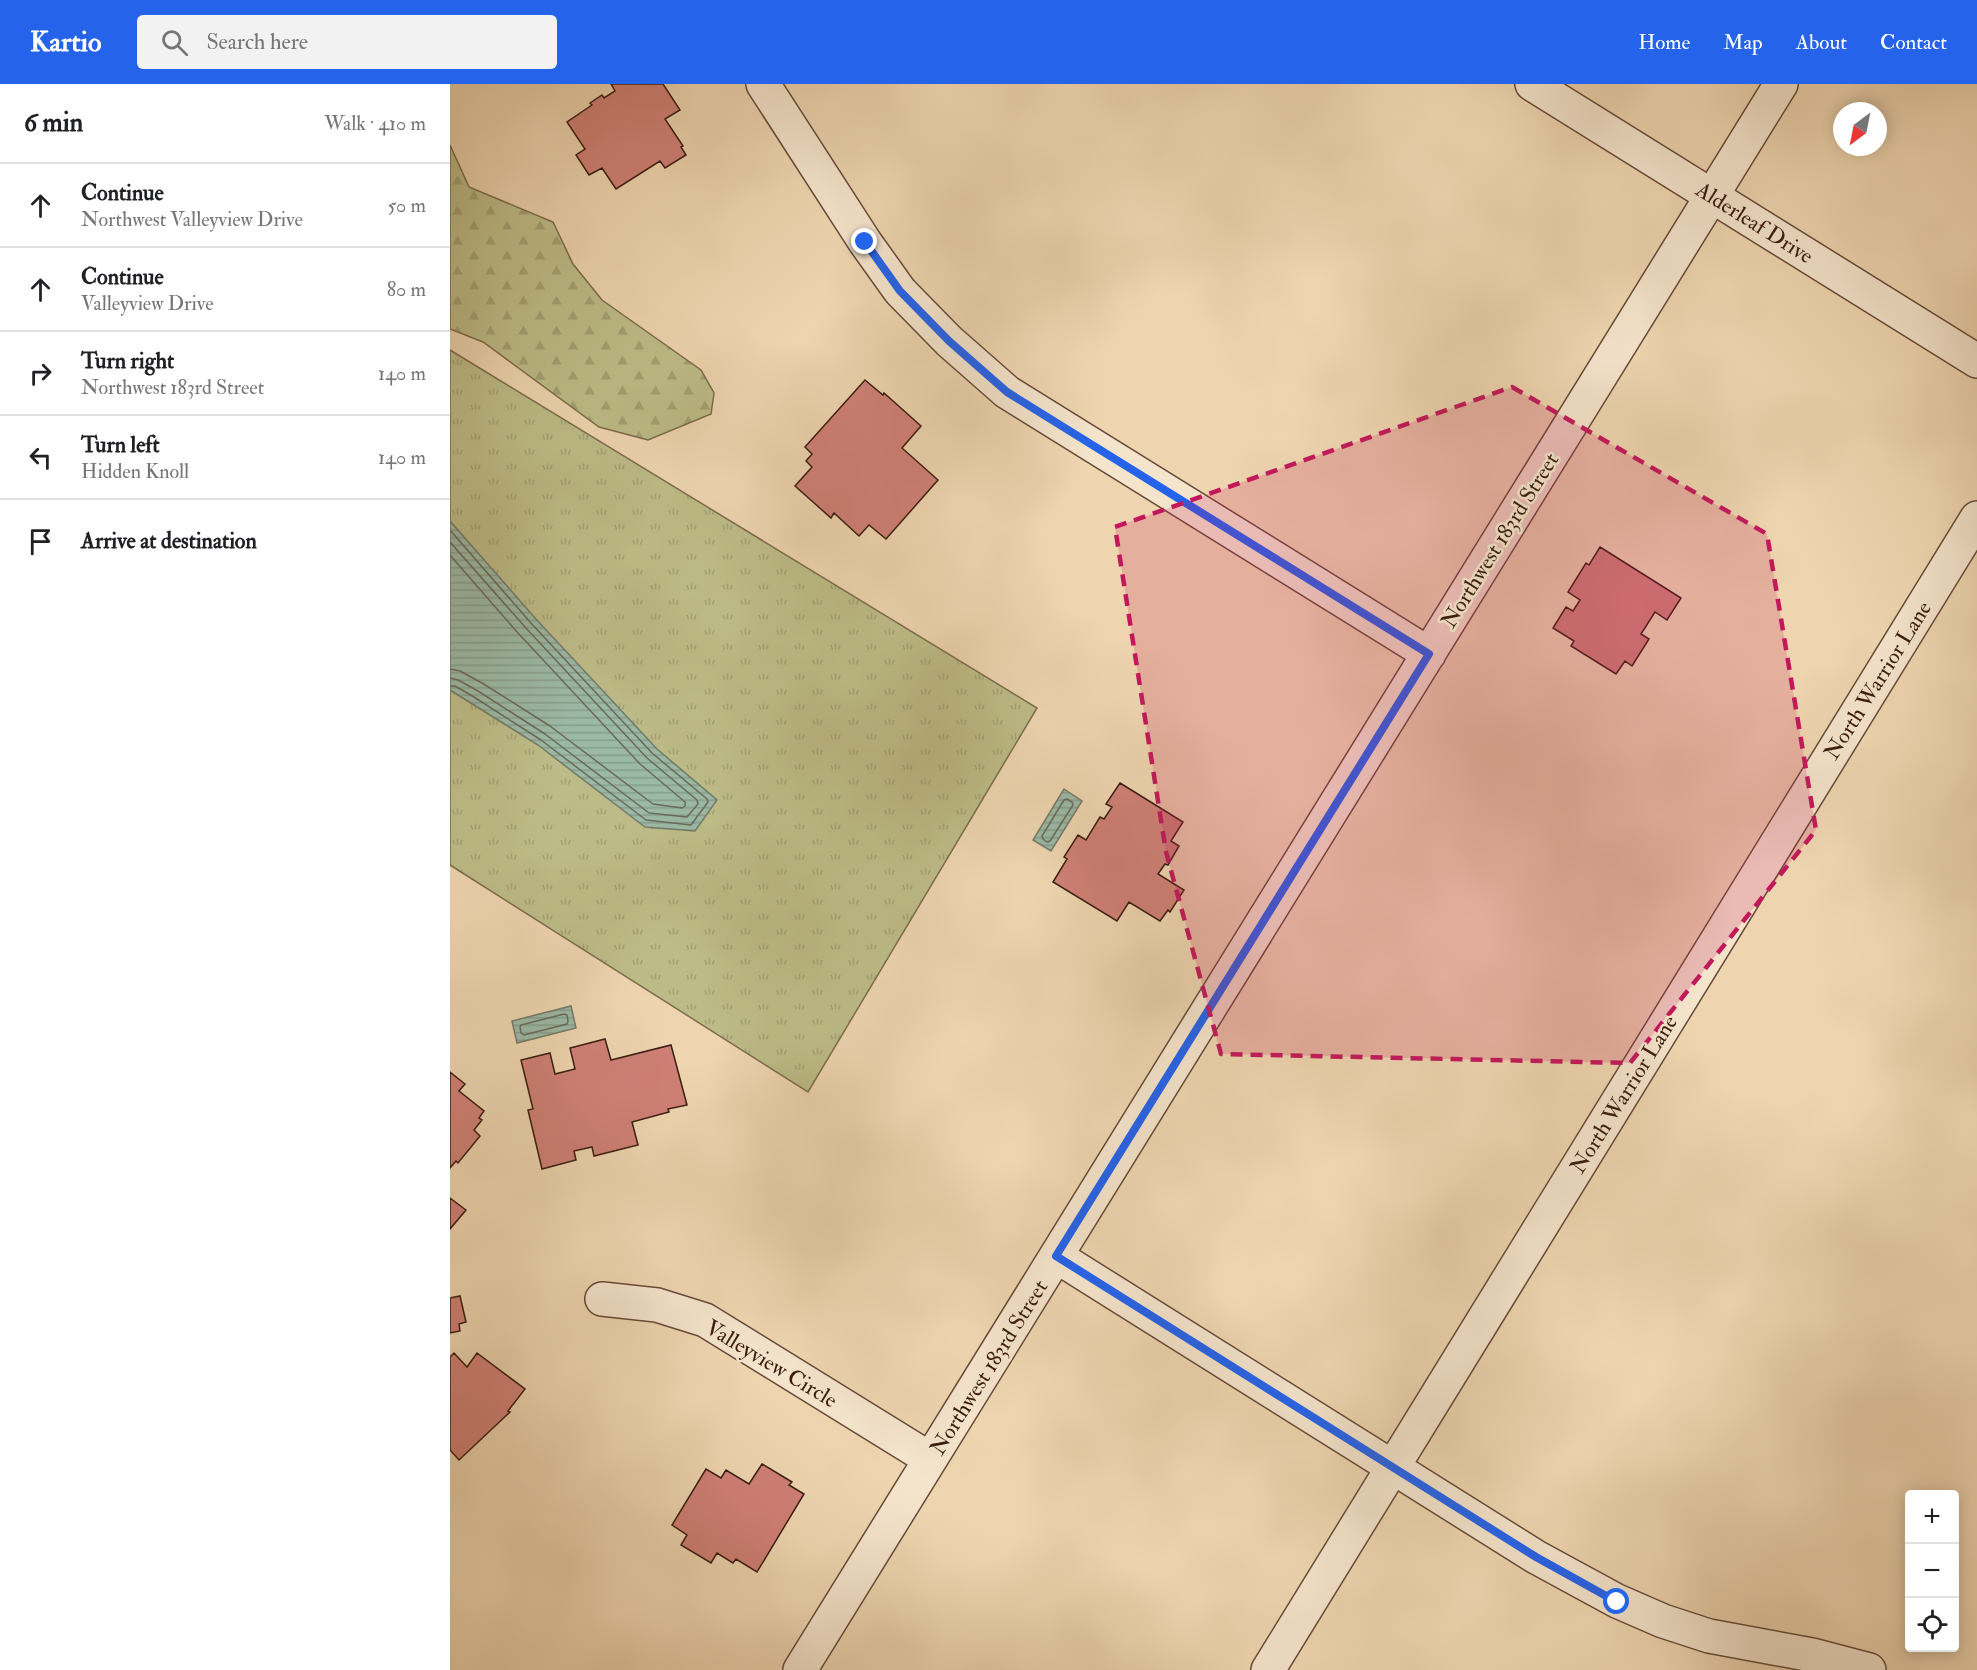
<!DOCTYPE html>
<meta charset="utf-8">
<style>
:root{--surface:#fff;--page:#f2f2f2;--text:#202124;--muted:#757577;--line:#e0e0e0;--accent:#2563eb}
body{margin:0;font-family:"IM FELL Double Pica",serif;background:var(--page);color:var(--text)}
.controls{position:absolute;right:18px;bottom:18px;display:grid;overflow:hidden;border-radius:6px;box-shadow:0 3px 15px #0003}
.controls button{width:54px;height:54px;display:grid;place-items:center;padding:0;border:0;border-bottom:2px solid var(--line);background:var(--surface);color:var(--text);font:30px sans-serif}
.compass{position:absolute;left:1383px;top:18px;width:54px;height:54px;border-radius:50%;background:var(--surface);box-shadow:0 3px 15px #0003;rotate:212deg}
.stop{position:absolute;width:18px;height:18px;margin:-14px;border:4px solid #2563eb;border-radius:50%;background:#fff}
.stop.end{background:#2563eb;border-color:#fff;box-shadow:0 2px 6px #0008}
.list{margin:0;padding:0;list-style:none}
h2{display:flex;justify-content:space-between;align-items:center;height:78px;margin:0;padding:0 24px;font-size:26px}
h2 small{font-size:20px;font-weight:400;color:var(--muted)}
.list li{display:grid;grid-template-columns:39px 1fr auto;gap:18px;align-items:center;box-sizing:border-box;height:84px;padding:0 24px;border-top:2px solid var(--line)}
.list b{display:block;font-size:22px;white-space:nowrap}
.list p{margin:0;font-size:20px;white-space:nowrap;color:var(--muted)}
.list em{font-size:20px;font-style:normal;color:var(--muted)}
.icon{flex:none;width:33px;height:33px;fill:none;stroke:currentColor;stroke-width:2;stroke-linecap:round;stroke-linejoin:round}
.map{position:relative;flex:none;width:1527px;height:1586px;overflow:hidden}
header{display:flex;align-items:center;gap:36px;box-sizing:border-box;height:84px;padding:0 30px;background:var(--accent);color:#fff}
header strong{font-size:28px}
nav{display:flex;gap:33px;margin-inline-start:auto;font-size:21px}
.search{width:420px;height:54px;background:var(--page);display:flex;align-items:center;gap:15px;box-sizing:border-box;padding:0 21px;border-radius:6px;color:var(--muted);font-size:22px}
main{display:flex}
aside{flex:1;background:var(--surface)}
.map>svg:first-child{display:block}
.grass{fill:url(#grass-tufts);stroke:#7c6c4c;stroke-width:1.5}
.forest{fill:url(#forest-firs);stroke:#7c6c4c;stroke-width:1.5}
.water{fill:url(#water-rules);stroke:#747a69;stroke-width:1.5}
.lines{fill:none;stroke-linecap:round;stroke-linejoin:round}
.shore{stroke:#6a6a5a;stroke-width:1.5}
.building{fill:#cf8076;stroke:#3a1c10;stroke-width:1.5}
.minor-casing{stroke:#674a38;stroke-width:36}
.tertiary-casing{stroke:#674a38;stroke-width:36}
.minor{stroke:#f4e4cc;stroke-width:33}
.tertiary{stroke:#f4e4cc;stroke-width:33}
.route{stroke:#2563eb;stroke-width:8}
.marked{fill:#c2185b;fill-opacity:0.2;stroke:#c2185b;stroke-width:4.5;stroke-dasharray:12 8;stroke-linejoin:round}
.labels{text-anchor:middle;stroke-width:5;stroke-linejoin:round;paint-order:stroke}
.street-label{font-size:22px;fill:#3a1c10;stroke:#f4e4cc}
</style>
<header>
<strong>Kartio</strong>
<div class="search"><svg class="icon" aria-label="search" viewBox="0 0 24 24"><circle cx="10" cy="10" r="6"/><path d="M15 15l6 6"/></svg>Search here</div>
<nav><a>Home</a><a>Map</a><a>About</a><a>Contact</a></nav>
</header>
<main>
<aside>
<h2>6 min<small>Walk · 410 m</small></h2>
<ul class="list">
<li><svg class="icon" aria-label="ahead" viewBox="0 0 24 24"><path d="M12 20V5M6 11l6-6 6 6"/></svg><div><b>Continue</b><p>Northwest Valleyview Drive</p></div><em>50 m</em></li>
<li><svg class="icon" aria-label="ahead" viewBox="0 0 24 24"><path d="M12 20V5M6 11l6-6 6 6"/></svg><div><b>Continue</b><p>Valleyview Drive</p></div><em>80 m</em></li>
<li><svg class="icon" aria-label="right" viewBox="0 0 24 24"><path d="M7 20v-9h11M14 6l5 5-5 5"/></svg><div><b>Turn right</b><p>Northwest 183rd Street</p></div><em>140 m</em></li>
<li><svg class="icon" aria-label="left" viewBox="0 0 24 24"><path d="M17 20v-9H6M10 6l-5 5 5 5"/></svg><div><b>Turn left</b><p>Hidden Knoll</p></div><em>140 m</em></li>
<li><svg class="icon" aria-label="arrive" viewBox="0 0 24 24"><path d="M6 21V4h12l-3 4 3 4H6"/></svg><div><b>Arrive at destination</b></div></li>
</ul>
</aside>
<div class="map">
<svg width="1527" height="1586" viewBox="0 0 1527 1586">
<defs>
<pattern id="grass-tufts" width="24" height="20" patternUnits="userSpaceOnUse" patternTransform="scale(1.5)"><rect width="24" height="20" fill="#bdbc88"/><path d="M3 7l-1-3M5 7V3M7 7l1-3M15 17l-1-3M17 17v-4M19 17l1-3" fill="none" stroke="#a3a174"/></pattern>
<pattern id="forest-firs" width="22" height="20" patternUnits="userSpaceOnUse" patternTransform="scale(1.5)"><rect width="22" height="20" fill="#bdbc88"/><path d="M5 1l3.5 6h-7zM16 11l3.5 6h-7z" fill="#a3a174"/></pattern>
<pattern id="water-rules" width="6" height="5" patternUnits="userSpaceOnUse" patternTransform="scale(1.5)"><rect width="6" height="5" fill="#9bb9a5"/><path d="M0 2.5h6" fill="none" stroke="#869e8d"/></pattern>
</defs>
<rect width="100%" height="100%" fill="#eed5b0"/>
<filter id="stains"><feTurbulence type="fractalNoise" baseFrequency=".00333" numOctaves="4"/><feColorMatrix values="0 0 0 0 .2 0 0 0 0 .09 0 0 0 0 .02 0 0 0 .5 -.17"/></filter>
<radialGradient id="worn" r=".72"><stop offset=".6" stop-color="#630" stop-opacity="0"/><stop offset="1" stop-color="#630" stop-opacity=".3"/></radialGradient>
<path class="grass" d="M 0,266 L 587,624 L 358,1008 L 0,781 Z"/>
<path class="forest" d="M 0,61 L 19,103 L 103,138 L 123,180 L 152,216 L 251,286 L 264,309 L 261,330 L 198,356 L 149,343 L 33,258 L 0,245 Z"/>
<path class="water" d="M 0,437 L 85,534 L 207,665 L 267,716 L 245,747 L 195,743 L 88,661 L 0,606 Z
M 614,705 L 632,717 L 601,767 L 583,756 Z
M 121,922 L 126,944 L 67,959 L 62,937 Z"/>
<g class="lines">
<path class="shore" d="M 0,446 L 80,538 L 202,669 L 257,715 L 258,718 L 241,741 L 196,736 L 91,656 L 24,613 L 5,602 L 0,602
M 0,458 L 75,543 L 197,674 L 247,716 L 248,720 L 237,733 L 199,729 L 95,650 L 28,607 L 8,596 L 0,594
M 0,471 L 68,549 L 190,680 L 235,718 L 235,722 L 232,724 L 203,720 L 100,642 L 32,599 L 10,587 L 0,585
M 617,715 L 622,718 L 623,721 L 600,757 L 597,758 L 593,755 L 592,752 L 614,716 Z
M 114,930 L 117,931 L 118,937 L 117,940 L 74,951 L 71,949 L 70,943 L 71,941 Z"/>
</g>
<path class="building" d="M 161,0 L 213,0 L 230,26 L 215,35 L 233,62 L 231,63 L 236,71 L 215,84 L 210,77 L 166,105 L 152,84 L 139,91 L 126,71 L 135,65 L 117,38 L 142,21 L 140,19 L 152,11 L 154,14 L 165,7 Z
M 415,296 L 433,311 L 434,309 L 471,342 L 452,364 L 488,396 L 436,455 L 419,441 L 409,452 L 384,429 L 381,434 L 345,402 L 362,383 L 356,377 L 362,370 L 355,363 Z
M 1150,463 L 1231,514 L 1217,536 L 1205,528 L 1191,550 L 1199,555 L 1182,582 L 1175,577 L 1166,590 L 1121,562 L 1124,557 L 1103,544 L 1116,523 L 1123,527 L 1130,516 L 1118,508 L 1136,479 L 1139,481 Z
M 670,699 L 733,738 L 721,757 L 729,762 L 718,781 L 715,780 L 708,790 L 734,806 L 720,828 L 718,826 L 710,837 L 679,818 L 667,837 L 603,798 L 617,775 L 614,773 L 628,751 L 636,756 L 650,733 L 654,735 L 662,723 L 656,720 Z
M 155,955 L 161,976 L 221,961 L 237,1021 L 218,1025 L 219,1028 L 182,1038 L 188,1061 L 144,1072 L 142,1063 L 124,1067 L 126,1076 L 92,1085 L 78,1026 L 83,1025 L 71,976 L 100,969 L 105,990 L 125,985 L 120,964 Z
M 0,988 L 15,1000 L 9,1007 L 34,1027 L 29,1034 L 32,1036 L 24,1046 L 30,1052 L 8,1079 L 6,1077 L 0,1084 Z
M 0,1114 L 16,1126 L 0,1145 Z
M 10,1212 L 16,1238 L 9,1240 L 10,1247 L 0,1249 L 0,1214 Z
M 4,1269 L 17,1283 L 27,1269 L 75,1305 L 58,1327 L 60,1328 L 9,1376 L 0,1366 L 0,1273 Z
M 312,1380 L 342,1398 L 339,1401 L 354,1410 L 307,1488 L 286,1475 L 283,1479 L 267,1469 L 261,1479 L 231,1461 L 237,1451 L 222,1441 L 256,1385 L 271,1394 L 276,1386 L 299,1400 Z"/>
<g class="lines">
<defs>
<path id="minor" d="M 313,0 L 415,158 L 450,207 L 499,257 L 557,308 L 979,570
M 1082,0 L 1527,277
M 606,1172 L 1086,1473 L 1167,1517 L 1213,1537 L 1259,1552 L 1362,1571 L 1419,1586
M 152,1215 L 207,1221 L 255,1236 L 480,1375
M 350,1586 L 1331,0"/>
<path id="tertiary" d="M 818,1586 L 1527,434"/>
</defs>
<use href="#minor" class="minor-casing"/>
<use href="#tertiary" class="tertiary-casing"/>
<use href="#minor" class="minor"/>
<use href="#tertiary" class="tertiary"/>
</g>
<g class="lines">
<path class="route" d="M 415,158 L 450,207 L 499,257 L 557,308 L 979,570 L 606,1172 L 1086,1473 L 1167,1518"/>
</g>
<path class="marked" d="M 1062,303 L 1317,450 L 1366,746 L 1180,979 L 771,970 L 716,768 L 665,443 Z"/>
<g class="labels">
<g class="street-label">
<text transform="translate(1305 138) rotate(32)" y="8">Alderleaf Drive</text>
<text transform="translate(1049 456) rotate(-58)" y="8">Northwest 183rd Street</text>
<text transform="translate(1427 596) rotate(-58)" y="8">North Warrior Lane</text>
<text transform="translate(1173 1010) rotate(-58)" y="8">North Warrior Lane</text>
<text transform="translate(322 1279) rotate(31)" y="8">Valleyview Circle</text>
<text transform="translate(538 1283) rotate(-58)" y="8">Northwest 183rd Street</text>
</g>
</g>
<rect width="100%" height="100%" filter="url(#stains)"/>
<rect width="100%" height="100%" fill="url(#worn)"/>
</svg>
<div class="controls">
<button>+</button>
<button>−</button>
<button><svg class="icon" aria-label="locate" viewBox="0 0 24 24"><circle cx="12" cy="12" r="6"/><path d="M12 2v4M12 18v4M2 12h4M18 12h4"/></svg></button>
</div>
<svg class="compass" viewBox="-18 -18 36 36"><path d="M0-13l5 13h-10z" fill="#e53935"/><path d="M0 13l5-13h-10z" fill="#757577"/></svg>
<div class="stop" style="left:1167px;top:1518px"></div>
<div class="stop end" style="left:415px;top:158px"></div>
</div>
</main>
